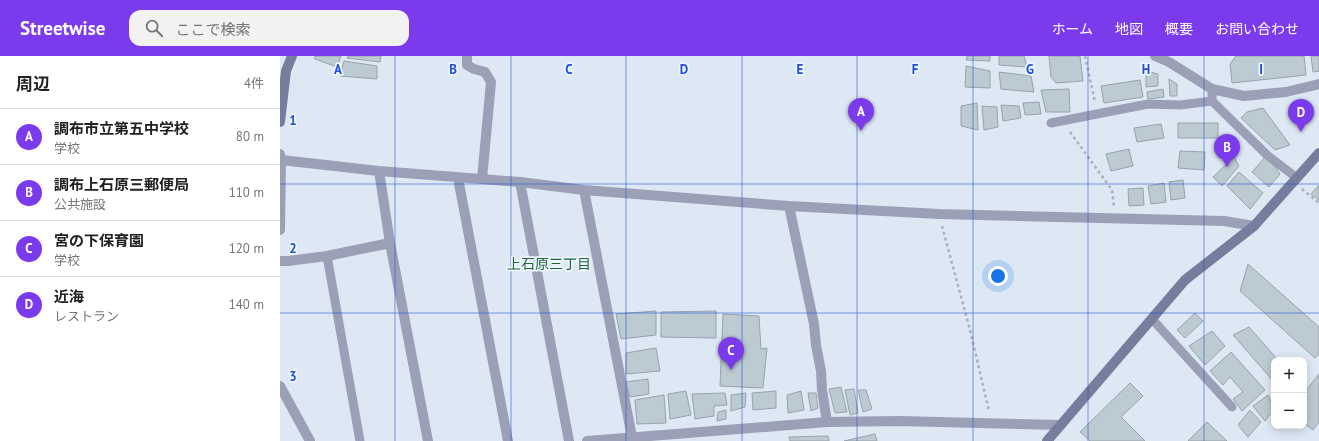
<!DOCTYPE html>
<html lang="ja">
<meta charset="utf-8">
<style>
:root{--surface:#fff;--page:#f2f2f2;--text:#202124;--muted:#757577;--line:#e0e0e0;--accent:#7c3aed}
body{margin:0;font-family:"PT Sans","Noto Sans JP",sans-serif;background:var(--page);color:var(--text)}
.controls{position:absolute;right:12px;bottom:12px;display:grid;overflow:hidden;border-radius:8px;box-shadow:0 2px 10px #0003}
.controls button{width:36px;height:36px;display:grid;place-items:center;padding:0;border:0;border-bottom:1px solid var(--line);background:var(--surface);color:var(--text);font:20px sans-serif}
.you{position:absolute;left:718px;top:220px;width:14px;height:14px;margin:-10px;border:3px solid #fff;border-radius:50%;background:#1a73e8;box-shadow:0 0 0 6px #1a73e833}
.badge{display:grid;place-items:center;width:26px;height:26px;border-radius:50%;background:var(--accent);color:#fff;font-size:13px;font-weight:700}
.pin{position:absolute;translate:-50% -33px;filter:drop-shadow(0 1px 2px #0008)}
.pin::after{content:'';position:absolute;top:21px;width:14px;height:12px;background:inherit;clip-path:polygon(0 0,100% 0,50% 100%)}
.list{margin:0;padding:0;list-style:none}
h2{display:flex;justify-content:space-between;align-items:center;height:52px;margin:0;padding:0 16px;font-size:17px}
h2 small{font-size:13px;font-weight:400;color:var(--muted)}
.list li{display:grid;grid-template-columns:26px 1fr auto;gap:12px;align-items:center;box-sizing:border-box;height:56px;padding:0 16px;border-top:1px solid var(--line)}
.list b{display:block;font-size:15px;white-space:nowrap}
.list p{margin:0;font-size:13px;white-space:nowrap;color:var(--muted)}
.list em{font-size:13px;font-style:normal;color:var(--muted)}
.icon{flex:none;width:22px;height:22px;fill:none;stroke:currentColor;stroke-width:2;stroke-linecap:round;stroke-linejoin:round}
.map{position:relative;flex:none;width:1039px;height:385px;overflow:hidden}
header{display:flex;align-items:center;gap:24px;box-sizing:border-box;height:56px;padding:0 20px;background:var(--accent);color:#fff}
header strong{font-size:19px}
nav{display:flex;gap:22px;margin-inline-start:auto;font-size:14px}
.search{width:280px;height:36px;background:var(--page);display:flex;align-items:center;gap:10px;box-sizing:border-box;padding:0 14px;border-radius:12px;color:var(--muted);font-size:15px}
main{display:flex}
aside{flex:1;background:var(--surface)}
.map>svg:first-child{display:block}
.building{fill:#bccad2;stroke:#96a3ab}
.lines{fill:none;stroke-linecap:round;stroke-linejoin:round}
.path{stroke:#a9b1ba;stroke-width:2.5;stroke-dasharray:3 3;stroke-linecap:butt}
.lane{stroke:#9ba0b6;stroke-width:9}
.street{stroke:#9ba0b6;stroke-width:10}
.secondary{stroke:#767e9e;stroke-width:10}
.grid{fill:none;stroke:#1d4ed8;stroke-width:1;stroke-opacity:0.55}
.labels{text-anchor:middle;stroke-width:3.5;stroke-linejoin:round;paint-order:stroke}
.neighbourhood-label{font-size:14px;fill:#216538;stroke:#edf5fe}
.grid-label{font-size:13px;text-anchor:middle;font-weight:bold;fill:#1d4ed8;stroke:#edf5fe;stroke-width:3.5;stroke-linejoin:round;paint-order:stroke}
</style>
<header>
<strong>Streetwise</strong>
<div class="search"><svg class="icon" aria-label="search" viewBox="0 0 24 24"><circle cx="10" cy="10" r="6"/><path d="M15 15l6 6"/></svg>ここで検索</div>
<nav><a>ホーム</a><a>地図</a><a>概要</a><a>お問い合わせ</a></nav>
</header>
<main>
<aside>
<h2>周辺<small>4件</small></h2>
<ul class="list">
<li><span class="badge">A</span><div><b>調布市立第五中学校</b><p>学校</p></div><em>80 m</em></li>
<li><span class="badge">B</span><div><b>調布上石原三郵便局</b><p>公共施設</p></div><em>110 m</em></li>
<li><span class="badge">C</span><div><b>宮の下保育園</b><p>学校</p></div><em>120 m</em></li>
<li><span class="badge">D</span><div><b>近海</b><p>レストラン</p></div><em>140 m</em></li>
</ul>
</aside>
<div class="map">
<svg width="1039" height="385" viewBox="0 0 1039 385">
<rect width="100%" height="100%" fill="#dee8f4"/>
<path class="building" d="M 35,0 L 61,0 L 57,11 L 35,3 Z
M 68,0 L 101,0 L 100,6 L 67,2 Z
M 687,0 L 710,0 L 710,5 L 686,4 Z
M 719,0 L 744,0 L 747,11 L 719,9 Z
M 769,0 L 800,0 L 803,25 L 776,27 L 771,21 Z
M 956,0 L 1024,0 L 1026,19 L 952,27 L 950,8 Z
M 1031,0 L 1039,0 L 1039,15 L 1033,16 Z
M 64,5 L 97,10 L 97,23 L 60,20 Z
M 686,10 L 710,15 L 710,32 L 685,31 Z
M 866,15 L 878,18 L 878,30 L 866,31 Z
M 719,16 L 751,20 L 754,36 L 721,33 Z
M 889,23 L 897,28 L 897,40 L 890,40 Z
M 860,24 L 863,41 L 824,47 L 821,30 Z
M 789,33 L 790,56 L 766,56 L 761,34 Z
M 883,33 L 884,41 L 868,43 L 867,36 Z
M 759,46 L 761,58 L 745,59 L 743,47 Z
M 697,47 L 698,74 L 681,70 L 681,50 Z
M 721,49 L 739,50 L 741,62 L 723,65 Z
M 702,50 L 717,51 L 718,71 L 704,74 Z
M 983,52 L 1010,89 L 995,94 L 961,62 L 967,56 Z
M 898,67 L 938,67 L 938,82 L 898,82 Z
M 881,68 L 884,82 L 857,86 L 854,72 Z
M 849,93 L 853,110 L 831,115 L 826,98 Z
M 900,95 L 925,96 L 924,114 L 898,112 Z
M 987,99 L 1000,118 L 989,131 L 972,116 Z
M 954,101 L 959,110 L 942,130 L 933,121 Z
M 959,116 L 983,137 L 970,153 L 947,130 Z
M 903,124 L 905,142 L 891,144 L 889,126 Z
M 884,127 L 886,146 L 871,148 L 868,130 Z
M 1039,129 L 1039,144 L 1031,138 Z
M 863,132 L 864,149 L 849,150 L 848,133 Z
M 968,208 L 1039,271 L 1039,298 L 1035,302 L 960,235 Z
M 376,255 L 376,279 L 341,283 L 336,258 Z
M 436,255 L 436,282 L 381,281 L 381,256 Z
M 915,257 L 923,265 L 905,282 L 897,274 Z
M 443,258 L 479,260 L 481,293 L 487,292 L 483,332 L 440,330 Z
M 969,271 L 998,304 L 994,304 L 994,326 L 953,279 Z
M 932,275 L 945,290 L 925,309 L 909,290 Z
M 376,292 L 380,315 L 346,318 L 346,297 Z
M 951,296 L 985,334 L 962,355 L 953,343 L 963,336 L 950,321 L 943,329 L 930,315 Z
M 1039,318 L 1039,366 L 1033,374 L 1024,367 L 1024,337 Z
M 368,323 L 369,338 L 350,341 L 346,326 Z
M 850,327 L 863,340 L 841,361 L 865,385 L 810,385 L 800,376 Z
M 561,331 L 567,356 L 555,357 L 549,333 Z
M 574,333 L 578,357 L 570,359 L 565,334 Z
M 578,334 L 586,334 L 592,353 L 583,356 Z
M 406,335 L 411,359 L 390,363 L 388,338 Z
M 496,335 L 496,352 L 473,354 L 472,337 Z
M 521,335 L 524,354 L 508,357 L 507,339 Z
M 445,337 L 447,349 L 434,350 L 434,360 L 415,363 L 412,338 Z
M 466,337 L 465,351 L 451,355 L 451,339 Z
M 528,337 L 536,337 L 538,352 L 531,355 Z
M 384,339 L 386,367 L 357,368 L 355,344 Z
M 988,339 L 994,353 L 985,365 L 973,350 Z
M 446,354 L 446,363 L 437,365 L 438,356 Z
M 970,354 L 981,366 L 968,381 L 958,369 Z
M 927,366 L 947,385 L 908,385 Z
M 595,378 L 597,385 L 564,385 Z
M 548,380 L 549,385 L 510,385 L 509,381 Z"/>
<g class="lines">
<path class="path" d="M 805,0 L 815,46
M 790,76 L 832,134 L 834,151
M 1022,133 L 1039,147
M 662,170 L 690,274 L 709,355"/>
<path class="lane" d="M 932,33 L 932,45 L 987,99 L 1017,122
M 771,67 L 868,48 L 900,49 L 932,45
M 47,200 L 80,385
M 872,263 L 952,351"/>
<path class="street" d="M 187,0 L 187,9 L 194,13 L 205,16 L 211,26 L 202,123
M 875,0 L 889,6 L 932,33 L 964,40 L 1006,36 L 1039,28
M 1,104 L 99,115 L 240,126 L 304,134 L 509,150 L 659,158 L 944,165 L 974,170
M 99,115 L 110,187 L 148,385
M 178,122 L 228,385
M 240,126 L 289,385
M 304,134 L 352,381
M 509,150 L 534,268 L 536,289 L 541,315 L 542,334 L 547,366
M 0,174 L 1,104 L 0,98
M 0,205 L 8,205 L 47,200 L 110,187
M 0,330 L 30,385
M 307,385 L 547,366 L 619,365 L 781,369"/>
<path class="secondary" d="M 0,66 L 6,15 L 12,0
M 767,385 L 905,224 L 974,170 L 1039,97"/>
</g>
<path class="grid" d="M 115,0 L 115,385M 231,0 L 231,385M 346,0 L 346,385M 462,0 L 462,385M 577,0 L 577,385M 693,0 L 693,385M 808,0 L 808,385M 924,0 L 924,385M 0,128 L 1039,128M 0,257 L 1039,257"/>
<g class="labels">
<g class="neighbourhood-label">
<text x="269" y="213">上石原三丁目</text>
</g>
</g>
<g class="grid-label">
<text x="58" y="18">A</text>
<text x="173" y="18">B</text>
<text x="289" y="18">C</text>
<text x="404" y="18">D</text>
<text x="520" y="18">E</text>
<text x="635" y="18">F</text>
<text x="750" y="18">G</text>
<text x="866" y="18">H</text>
<text x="981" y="18">I</text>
<text x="13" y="69">1</text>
<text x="13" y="197">2</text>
<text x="13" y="325">3</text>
</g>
</svg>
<div class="controls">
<button>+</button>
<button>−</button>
</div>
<div class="you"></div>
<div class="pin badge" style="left:581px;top:75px">A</div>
<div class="pin badge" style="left:947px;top:111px">B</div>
<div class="pin badge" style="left:451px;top:314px">C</div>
<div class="pin badge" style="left:1021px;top:76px">D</div>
</div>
</main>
